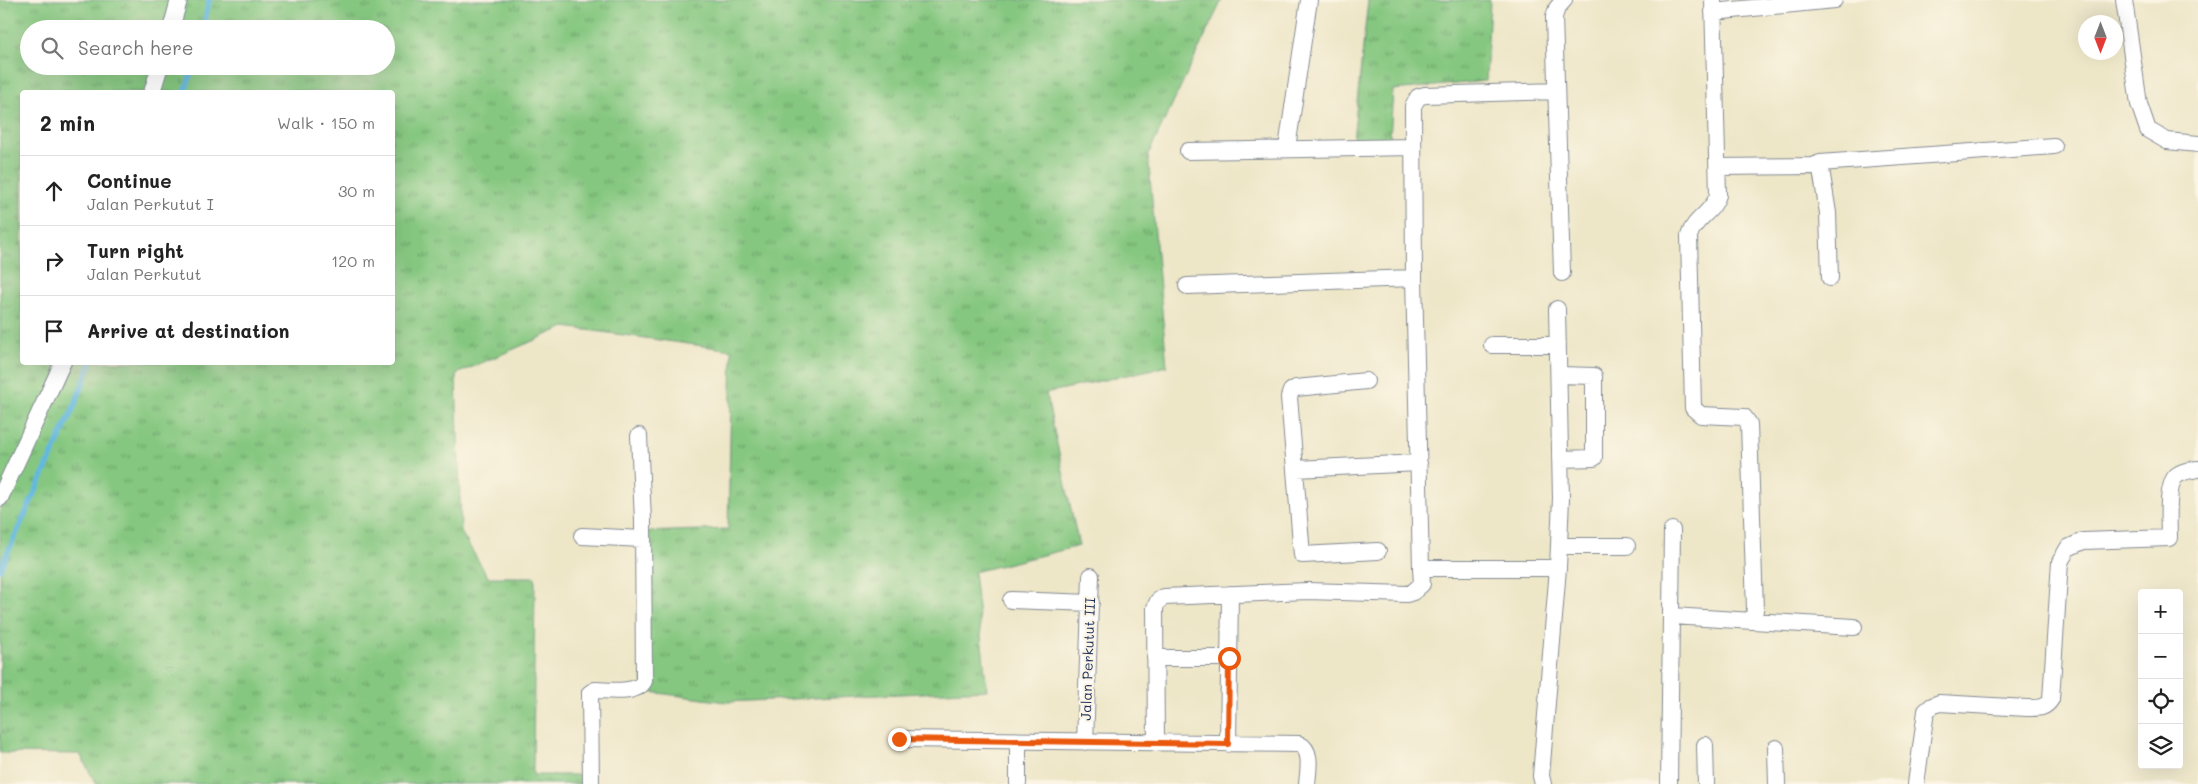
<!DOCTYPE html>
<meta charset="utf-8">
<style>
:root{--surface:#fff;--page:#f6f6f6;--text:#222;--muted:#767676;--line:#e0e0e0}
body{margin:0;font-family:Mali,sans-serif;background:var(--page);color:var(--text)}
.controls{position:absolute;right:15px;bottom:15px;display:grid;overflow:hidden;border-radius:5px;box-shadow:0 5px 20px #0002}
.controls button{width:45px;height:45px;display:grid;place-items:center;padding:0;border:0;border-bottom:1px solid var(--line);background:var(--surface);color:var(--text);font:25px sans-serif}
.compass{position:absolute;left:2078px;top:15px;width:45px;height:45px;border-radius:50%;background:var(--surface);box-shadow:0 5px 20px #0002;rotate:180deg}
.stop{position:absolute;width:15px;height:15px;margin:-11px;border:4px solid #ea580c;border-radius:50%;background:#fff}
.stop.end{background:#ea580c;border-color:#fff;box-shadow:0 1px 5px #0008}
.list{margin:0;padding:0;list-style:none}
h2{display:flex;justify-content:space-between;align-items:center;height:65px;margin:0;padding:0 20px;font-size:21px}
h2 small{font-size:16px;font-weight:400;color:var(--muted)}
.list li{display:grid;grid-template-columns:32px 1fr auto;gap:15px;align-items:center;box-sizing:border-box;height:70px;padding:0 20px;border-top:1px solid var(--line)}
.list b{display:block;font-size:19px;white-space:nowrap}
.list p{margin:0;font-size:16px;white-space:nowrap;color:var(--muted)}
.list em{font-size:16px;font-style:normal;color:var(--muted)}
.icon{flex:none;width:28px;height:28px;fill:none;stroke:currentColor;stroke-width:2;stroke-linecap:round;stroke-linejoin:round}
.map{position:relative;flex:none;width:2198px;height:784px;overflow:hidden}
.search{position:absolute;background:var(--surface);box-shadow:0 5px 20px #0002;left:20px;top:20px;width:375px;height:55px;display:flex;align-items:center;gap:12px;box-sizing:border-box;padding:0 18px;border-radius:28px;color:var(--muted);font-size:19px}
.panel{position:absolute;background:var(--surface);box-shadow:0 5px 20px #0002;left:20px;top:90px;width:375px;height:275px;border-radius:5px}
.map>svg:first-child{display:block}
.grass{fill:url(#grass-tufts);stroke:#507b6f;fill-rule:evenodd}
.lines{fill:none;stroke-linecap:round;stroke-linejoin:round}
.stream{stroke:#63b8e0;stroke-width:5.5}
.minor-casing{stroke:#848a92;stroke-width:18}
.minor{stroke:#fff;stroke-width:16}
.route{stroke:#ea580c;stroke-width:6}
.labels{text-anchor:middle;stroke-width:4.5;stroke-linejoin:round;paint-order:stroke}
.street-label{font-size:14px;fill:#1b2f5e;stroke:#fcf5e5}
</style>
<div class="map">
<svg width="2198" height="784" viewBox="0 0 2198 784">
<defs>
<pattern id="grass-tufts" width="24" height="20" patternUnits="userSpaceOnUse" patternTransform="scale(1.25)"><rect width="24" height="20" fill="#85c780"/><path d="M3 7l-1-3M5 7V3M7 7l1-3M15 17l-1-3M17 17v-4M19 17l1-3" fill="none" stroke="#6ca26c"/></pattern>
</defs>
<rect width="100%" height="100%" fill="#fcf5e5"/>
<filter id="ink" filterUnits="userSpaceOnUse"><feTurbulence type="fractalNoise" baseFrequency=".02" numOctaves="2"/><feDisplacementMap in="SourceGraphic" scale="10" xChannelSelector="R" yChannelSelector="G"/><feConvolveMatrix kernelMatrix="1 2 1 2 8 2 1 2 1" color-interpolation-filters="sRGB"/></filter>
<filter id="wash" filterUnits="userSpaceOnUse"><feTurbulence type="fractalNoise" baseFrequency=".0096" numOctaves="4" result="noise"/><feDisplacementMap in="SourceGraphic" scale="20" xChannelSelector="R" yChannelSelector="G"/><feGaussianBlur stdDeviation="1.12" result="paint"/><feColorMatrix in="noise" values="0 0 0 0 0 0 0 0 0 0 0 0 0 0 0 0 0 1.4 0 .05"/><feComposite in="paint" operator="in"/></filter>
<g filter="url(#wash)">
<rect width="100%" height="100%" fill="#ede6c7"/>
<path class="grass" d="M 0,0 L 1222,0 L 1148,155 L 1167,366 L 1046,393 L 1079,546 L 974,572 L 987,690 L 726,702 L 643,691 L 643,532 L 728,529 L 732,350 L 565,327 L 456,374 L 461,532 L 488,577 L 535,577 L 533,775 L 585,775 L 585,784 L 96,784 L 80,754 L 0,753 ZM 29,29 L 386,29 L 386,66 L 29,66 ZM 22,92 L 392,92 L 392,362 L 22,362 Z
M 1368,0 L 1490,0 L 1486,81 L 1393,90 L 1390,139 L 1353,140 Z"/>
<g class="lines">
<path class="stream" d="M 203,29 L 209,0
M 185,92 L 193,66
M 0,569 L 74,407 L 91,362"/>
</g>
</g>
<g filter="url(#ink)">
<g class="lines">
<defs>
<path id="minor" d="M 2124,0 L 2139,104 L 2148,130 L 2167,141 L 2198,144
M 1713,12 L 1834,0
M 171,29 L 179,0
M 152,92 L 160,66
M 1287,148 L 1309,0
M 1188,151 L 1413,147
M 1820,163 L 2054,146
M 1718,167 L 1813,166 L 1820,163 L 1828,213 L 1830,278
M 1562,273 L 1554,17 L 1557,8 L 1564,0
M 1187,286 L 1414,278
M 1557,309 L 1561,498 L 1558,568
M 1492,345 L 1558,345
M 1559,375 L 1594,376 L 1594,458 L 1561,459
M 1366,381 L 1296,388 L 1291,391 L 1289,397 L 1302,555 L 1378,551
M 1296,469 L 1419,463
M 0,498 L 63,362
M 582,536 L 643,539
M 1561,546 L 1627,546
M 1011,600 L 1091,603
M 1672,616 L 1753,621 L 1755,610 L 1749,424 L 1744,417 L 1701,415 L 1693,408 L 1689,236 C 1694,218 1713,213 1718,195 L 1713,0
M 1753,621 L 1854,627
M 1155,658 L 1229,658
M 899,739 L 1299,744 C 1313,750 1308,771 1307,784
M 1018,742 L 1018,784
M 1085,742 L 1091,576
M 1156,743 L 1155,608 L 1158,601 L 1164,597 L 1308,591 L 1407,594 L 1413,592 L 1422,584 L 1421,568
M 1228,744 L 1230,594
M 1705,745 L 1706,784
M 1776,748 L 1777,784
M 591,784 L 590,693 L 595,690 C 608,690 637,695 644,681 L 643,520 L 639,436
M 1543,784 L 1541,776 L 1558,568 L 1421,568 L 1414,278 L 1413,106 L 1418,97 L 1425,95 L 1556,91
M 1669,784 L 1672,530
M 1916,784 L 1926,711 L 1932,706 L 1939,703 L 2027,708 C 2038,708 2045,709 2051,699 L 2060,562 L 2068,548 L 2083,541 L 2169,538 C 2169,524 2166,486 2176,476 C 2182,471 2190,470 2198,469"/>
</defs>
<use href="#minor" class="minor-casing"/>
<use href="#minor" class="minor"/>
</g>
</g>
<g class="lines" filter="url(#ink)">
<path class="route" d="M 899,739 L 1228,744 L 1229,658"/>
</g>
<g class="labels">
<g class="street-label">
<text transform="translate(1088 659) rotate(-88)" y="5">Jalan Perkutut III</text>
</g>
</g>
</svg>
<div class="controls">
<button>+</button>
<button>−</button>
<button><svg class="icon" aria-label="locate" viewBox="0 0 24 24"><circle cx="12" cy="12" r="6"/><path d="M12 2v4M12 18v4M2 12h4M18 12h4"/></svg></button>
<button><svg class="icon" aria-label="layers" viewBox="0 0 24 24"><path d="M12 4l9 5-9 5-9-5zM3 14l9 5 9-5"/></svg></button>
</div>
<svg class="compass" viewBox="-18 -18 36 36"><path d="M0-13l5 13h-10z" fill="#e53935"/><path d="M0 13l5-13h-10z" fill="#767676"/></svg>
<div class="stop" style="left:1229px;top:658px"></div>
<div class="stop end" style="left:899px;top:739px"></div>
<div class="search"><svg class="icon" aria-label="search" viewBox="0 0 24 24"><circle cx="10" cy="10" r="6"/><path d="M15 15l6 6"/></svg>Search here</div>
<section class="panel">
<h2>2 min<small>Walk · 150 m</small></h2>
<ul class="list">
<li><svg class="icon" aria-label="ahead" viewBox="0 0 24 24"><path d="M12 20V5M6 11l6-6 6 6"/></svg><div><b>Continue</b><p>Jalan Perkutut I</p></div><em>30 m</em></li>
<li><svg class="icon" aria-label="right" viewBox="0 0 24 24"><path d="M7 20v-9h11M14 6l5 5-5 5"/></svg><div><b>Turn right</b><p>Jalan Perkutut</p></div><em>120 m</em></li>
<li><svg class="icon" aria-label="arrive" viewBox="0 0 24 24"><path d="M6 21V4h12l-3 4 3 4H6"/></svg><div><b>Arrive at destination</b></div></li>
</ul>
</section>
</div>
